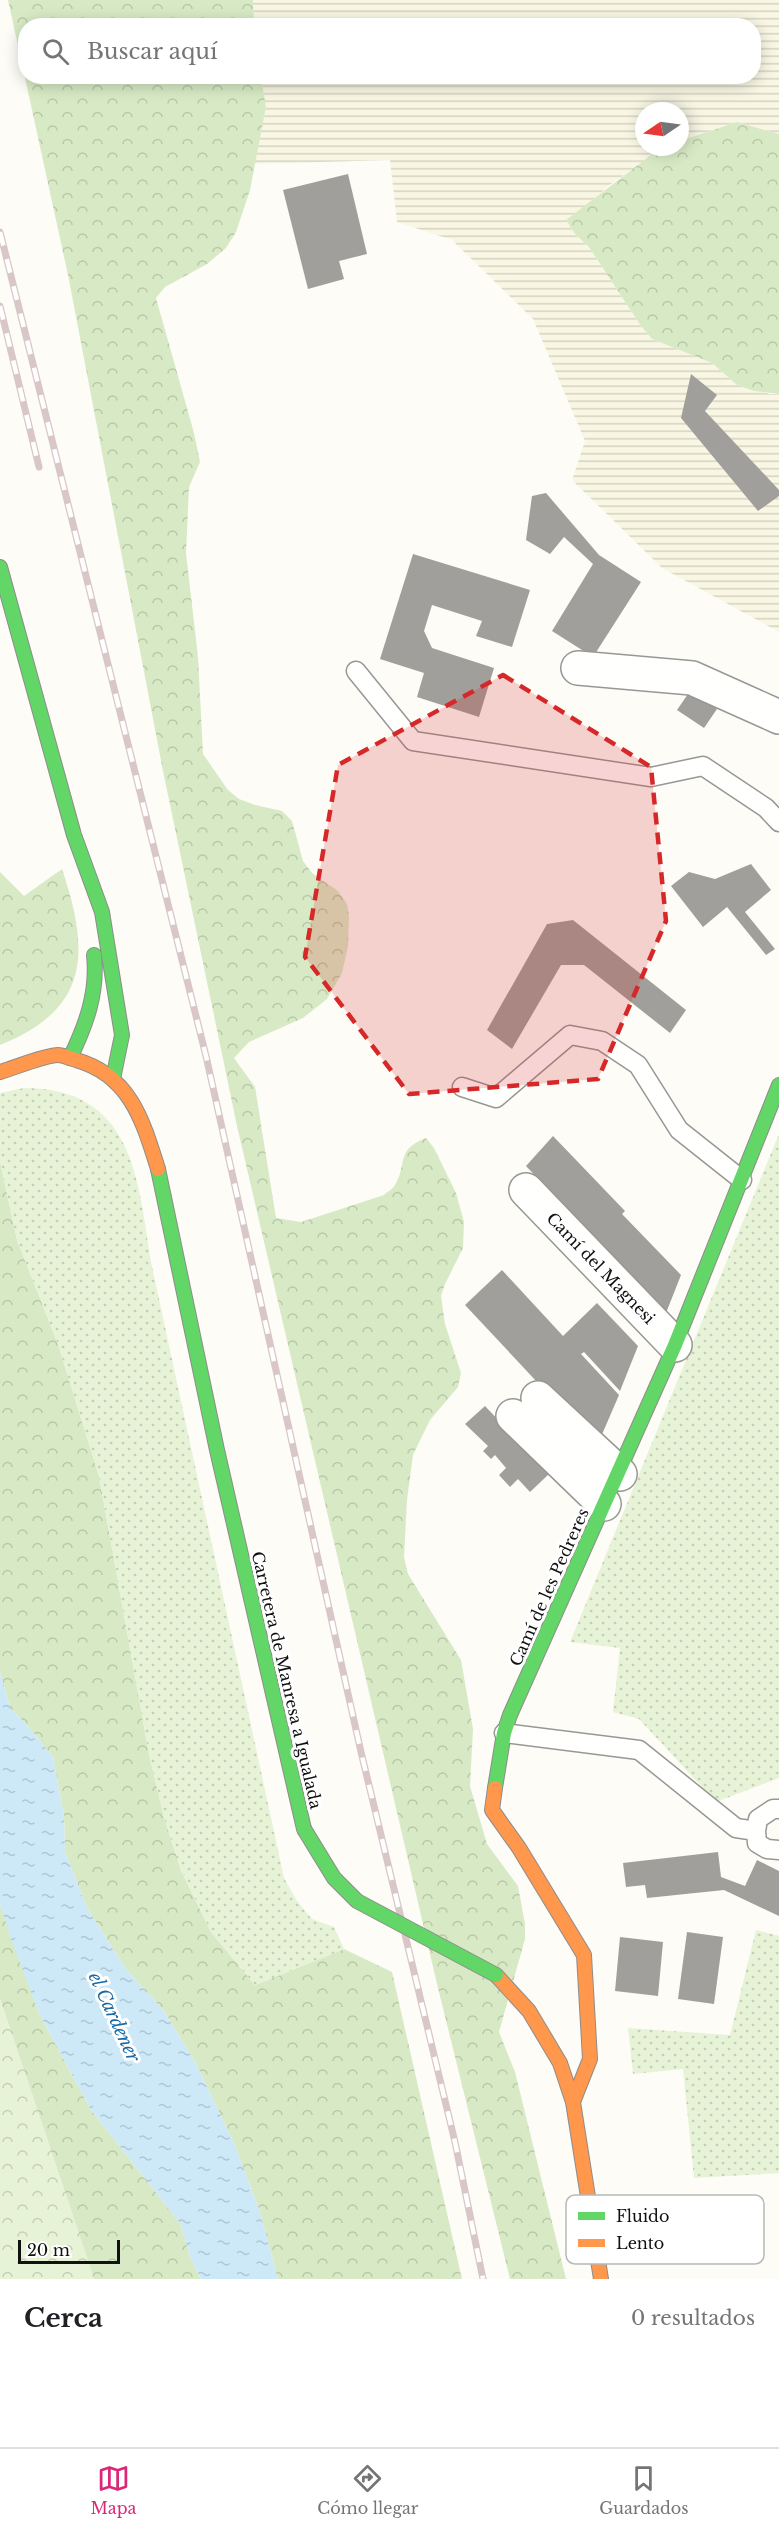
<!DOCTYPE html>
<html lang="es">
<meta charset="utf-8">
<style>
:root{--surface:#fff;--page:#f6f6f6;--text:#202124;--muted:#757577;--line:#e0e0e0;--accent:#db2777}
body{margin:0;font-family:"Libre Baskerville",serif;background:var(--page);color:var(--text)}
.compass{position:absolute;left:635px;top:102px;width:54px;height:54px;border-radius:50%;background:var(--surface);box-shadow:0 3px 15px #0003;rotate:257deg}
.scale{position:absolute;left:18px;bottom:15px;width:102px;box-sizing:border-box;padding-left:6px;border:3px solid #111;border-top:0;font-size:16px;line-height:21px;white-space:nowrap;color:#111;-webkit-text-stroke:4px #fff;paint-order:stroke}
.list{margin:0;padding:0;list-style:none}
h2{display:flex;justify-content:space-between;align-items:center;height:78px;margin:0;padding:0 24px;font-size:26px}
h2 small{font-size:20px;font-weight:400;color:var(--muted)}
.icon{flex:none;width:33px;height:33px;fill:none;stroke:currentColor;stroke-width:2;stroke-linecap:round;stroke-linejoin:round}
.map{position:relative;flex:none;width:779px;height:2279px;overflow:hidden}
.search{position:absolute;background:var(--surface);box-shadow:0 3px 15px #0003;left:18px;right:18px;top:18px;height:66px;display:flex;align-items:center;gap:15px;box-sizing:border-box;padding:0 21px;border-radius:24px;color:var(--muted);font-size:22px}
.sheet{height:168px;background:var(--surface)}
nav{display:flex;justify-content:space-around;align-items:center;box-sizing:border-box;height:84px;border-top:2px solid var(--line);background:var(--surface);font-size:16px;color:var(--muted)}
nav a{display:grid;justify-items:center;gap:3px}
nav .on{color:var(--accent)}
.map>svg:first-child{display:block}
.farmland{fill:url(#farmland-rules)}
.forest{fill:url(#forest-crowns)}
.park{fill:url(#park-crowns)}
.garden{fill:url(#garden-dots)}
.water{fill:url(#water-ripples)}
.building{fill:#a19f9c}
.lines{fill:none;stroke-linecap:round;stroke-linejoin:round}
.lane-casing{stroke:#979795;stroke-width:21}
.street-casing{stroke:#979795;stroke-width:36}
.fast-casing{stroke:#8e8d8b;stroke-width:16}
.slow-casing{stroke:#8e8d8b;stroke-width:16}
.lane{stroke:#fffffe;stroke-width:18}
.street{stroke:#fffffe;stroke-width:33}
.fast{stroke:#63d668;stroke-width:14}
.slow{stroke:#ff974d;stroke-width:14}
.rail-casing{stroke:#d9c6c7;stroke-width:7}
.rail{stroke:#fff;stroke-width:4.5;stroke-dasharray:14;stroke-linecap:butt}
.fast-bridge-casing{stroke:#8e8d8b;stroke-width:16;stroke-linecap:butt}
.fast-bridge{stroke:#63d668;stroke-width:14}
.marked{fill:#d62828;fill-opacity:0.2;stroke:#d62828;stroke-width:4.5;stroke-dasharray:12 8;stroke-linejoin:round}
.labels{text-anchor:middle;stroke-width:6;stroke-linejoin:round;paint-order:stroke}
.street-label{font-size:16px;fill:#111;stroke:#fff}
.water-label{font-size:18px;font-style:italic;fill:#1768a6;stroke:#fff}
.key{fill:#fff;stroke:#b8b8b8;stroke-width:1.5}
.key-label{font-size:16px;fill:#111}
</style>
<div class="map">
<svg width="779" height="2279" viewBox="0 0 779 2279">
<defs>
<pattern id="farmland-rules" width="6" height="5" patternUnits="userSpaceOnUse" patternTransform="scale(1.5)"><rect width="6" height="5" fill="#f9f7e4"/><path d="M0 2.5h6" fill="none" stroke="#d4d3c3"/></pattern>
<pattern id="forest-crowns" width="20" height="18" patternUnits="userSpaceOnUse" patternTransform="scale(1.5)"><rect width="20" height="18" fill="#d8eac5"/><path d="M2 6a3 3 0 1 1 6 0M12 15a3 3 0 1 1 6 0" fill="none" stroke="#b8c8a8"/></pattern>
<pattern id="park-crowns" width="20" height="18" patternUnits="userSpaceOnUse" patternTransform="scale(1.5)"><rect width="20" height="18" fill="#e7f3d7"/><path d="M2 6a3 3 0 1 1 6 0M12 15a3 3 0 1 1 6 0" fill="none" stroke="#c5cfb8"/></pattern>
<pattern id="garden-dots" width="8" height="8" patternUnits="userSpaceOnUse" patternTransform="scale(1.5)"><rect width="8" height="8" fill="#e7f3d7"/><path d="M2 2h.1M6 6h.1" fill="none" stroke="#c5cfb8" stroke-width="1.8" stroke-linecap="round"/></pattern>
<pattern id="water-ripples" width="26" height="14" patternUnits="userSpaceOnUse" patternTransform="scale(1.5)"><rect width="26" height="14" fill="#cde8f7"/><path d="M2 4q2-2 4 0t4 0M15 11q2-2 4 0t4 0" fill="none" stroke="#afc6d3"/></pattern>
</defs>
<rect width="100%" height="100%" fill="#fdfcf7"/>
<path class="farmland" d="M 253,0 L 779,0 L 779,134 L 737,122 L 680,141 L 680,111 L 644,111 L 644,147 L 665,147 L 608,186 L 588,205 L 566,220 L 575,234 L 589,247 L 641,326 L 652,339 L 712,363 L 737,385 L 770,394 L 779,394 L 779,632 L 662,568 L 572,480 L 585,441 L 533,319 L 452,240 L 397,222 L 390,160 L 254,164 L 266,107 L 261,77 L 754,76 L 754,26 L 254,25 Z"/>
<path class="forest" d="M 8,0 L 253,0 L 254,25 L 26,26 L 26,76 L 261,77 L 266,107 L 250,190 L 236,232 L 226,248 L 207,264 L 165,287 L 156,298 L 194,433 L 200,462 L 189,487 L 186,553 L 198,657 L 203,754 L 228,790 L 239,799 L 255,805 L 282,811 L 292,821 L 303,861 L 312,873 L 338,891 L 347,904 L 349,916 L 348,946 L 342,973 L 327,999 L 303,1018 L 249,1042 L 234,1058 L 255,1087 L 276,1218 L 301,1222 L 384,1195 C 387,1192 393,1189 395,1185 C 408,1163 395,1150 426,1138 L 434,1148 L 456,1193 L 464,1222 L 463,1248 L 445,1284 L 441,1296 L 445,1324 L 461,1373 L 458,1387 L 430,1420 L 413,1455 L 407,1500 L 404,1557 L 408,1574 L 461,1660 L 473,1729 L 470,1786 L 487,1844 L 518,1886 L 525,1924 L 525,1939 L 499,2032 L 515,2072 L 566,2279 L 510,2279 L 437,1984 L 237,1126 L 163,771 L 68,275 Z
M 737,122 L 779,134 L 779,394 L 754,391 L 737,385 L 712,363 L 652,339 L 641,326 L 589,247 L 575,234 L 566,220 L 651,155 L 665,147 L 680,147 L 680,141 Z
M 62,869 C 90,952 90,1009 0,1045 L 0,872 L 24,896 Z
M 0,1161 L 17,1240 L 58,1344 L 99,1476 L 149,1754 L 164,1817 L 181,1870 L 211,1932 L 255,1985 L 344,1949 L 392,1972 L 462,2279 L 278,2279 L 260,2212 L 234,2143 L 196,2064 L 164,2011 L 126,1969 L 87,1908 L 65,1852 L 64,1817 L 53,1757 L 26,1724 L 10,1708 L 0,1672 Z
M 0,1904 L 39,2013 L 65,2062 L 91,2110 L 180,2223 L 191,2259 L 201,2279 L 94,2279 L 0,1999 Z"/>
<path class="park" d="M 0,1999 L 94,2279 L 0,2279 Z"/>
<path class="garden" d="M 24,1088 C 133,1088 138,1178 151,1262 L 284,1878 L 297,1901 L 312,1919 L 334,1927 L 344,1949 L 255,1985 L 211,1932 L 181,1869 L 164,1817 L 149,1754 L 99,1476 L 58,1344 L 17,1240 L 0,1161 L 0,1093 Z
M 779,1134 L 779,1778 L 716,1802 L 639,1719 L 613,1712 L 620,1648 L 570,1642 Z
M 756,1930 L 779,1936 L 779,2173 L 694,2178 L 683,2069 L 633,2074 L 628,2028 L 730,2035 Z"/>
<path class="water" d="M 0,1672 L 10,1708 L 26,1724 L 53,1757 L 64,1817 L 65,1852 L 87,1908 L 126,1969 L 164,2011 L 196,2064 L 234,2143 L 260,2212 L 278,2279 L 201,2279 L 191,2259 L 180,2223 L 91,2110 L 65,2062 L 39,2013 L 11,1939 L 0,1904 Z"/>
<path class="building" d="M 348,174 L 367,254 L 339,261 L 344,279 L 308,289 L 283,190 Z
M 691,374 L 717,395 L 705,411 L 779,490 L 779,496 L 758,511 L 681,418 Z
M 546,493 L 599,555 L 641,582 L 593,657 L 552,631 L 593,564 L 564,537 L 550,554 L 526,540 L 532,496 Z
M 413,554 L 530,590 L 512,647 L 476,636 L 482,621 L 432,605 L 424,631 L 432,648 L 494,668 L 479,717 L 417,697 L 424,673 L 380,659 Z
M 690,691 L 717,709 L 704,728 L 677,710 Z
M 751,864 L 771,890 L 745,912 L 775,949 L 766,955 L 727,907 L 703,927 L 671,886 L 689,872 L 715,879 Z
M 573,920 L 686,1010 L 670,1033 L 584,965 L 561,965 L 512,1049 L 487,1030 L 547,924 Z
M 553,1136 L 625,1211 L 622,1214 L 681,1275 L 666,1313 L 526,1166 Z
M 502,1270 L 563,1336 L 597,1303 L 638,1346 L 620,1391 L 584,1352 L 581,1354 L 619,1395 L 597,1446 L 465,1305 Z
M 485,1406 L 549,1474 L 530,1492 L 518,1479 L 510,1487 L 499,1475 L 506,1468 L 495,1455 L 491,1459 L 483,1451 L 488,1446 L 465,1424 Z
M 718,1852 L 721,1877 L 745,1886 L 757,1860 L 779,1871 L 779,1916 L 724,1890 L 647,1898 L 645,1885 L 626,1887 L 623,1863 Z
M 687,1932 L 723,1937 L 714,2004 L 678,1999 Z
M 620,1937 L 663,1942 L 658,1996 L 615,1991 Z"/>
<g class="lines">
<defs>
<path id="lane" d="M 356,671 L 413,741 L 651,777 L 703,766 L 766,808 L 779,822
M 462,1087 L 496,1098 L 570,1035 L 602,1041 L 638,1065 L 679,1130 L 742,1180
M 504,1733 L 639,1750 L 736,1828 L 756,1831
M 779,1809 L 773,1809 L 758,1819 L 756,1831 L 757,1843 L 767,1849 L 779,1850"/>
<path id="street" d="M 578,668 L 692,678 L 779,717
M 526,1190 L 675,1345
M 538,1398 L 620,1474
M 513,1416 L 604,1504"/>
<path id="fast" d="M 0,567 L 74,835 L 102,912 L 122,1035 L 113,1079
M 70,1058 C 86,1025 98,993 94,955
M 158,1169 L 217,1450 L 304,1829
M 495,1788 L 504,1733 L 510,1715 L 675,1345 L 779,1085"/>
<path id="slow" d="M 0,1072 C 14,1068 45,1055 58,1055 C 63,1055 71,1059 76,1060 C 130,1075 143,1121 158,1169
M 495,1788 L 492,1810 L 519,1848 L 584,1955 L 590,2059 L 573,2102
M 496,1975 L 529,2011 L 560,2063 L 573,2102 L 601,2279"/>
</defs>
<use href="#lane" class="lane-casing"/>
<use href="#street" class="street-casing"/>
<use href="#fast" class="fast-casing"/>
<use href="#slow" class="slow-casing"/>
<use href="#lane" class="lane"/>
<use href="#street" class="street"/>
<use href="#fast" class="fast"/>
<use href="#slow" class="slow"/>
<defs>
<path id="rail" d="M 0,232 L 206,1056 L 361,1752 L 455,2142 L 483,2279
M 0,306 L 39,467"/>
</defs>
<use href="#rail" class="rail-casing"/>
<use href="#rail" class="rail"/>
<defs>
<path id="fast-bridge" d="M 304,1829 L 334,1878 L 357,1901 L 496,1975"/>
</defs>
<use href="#fast-bridge" class="fast-bridge-casing"/>
<use href="#fast-bridge" class="fast-bridge"/>
</g>
<path class="marked" d="M 503,675 L 651,767 L 666,921 L 598,1079 L 409,1094 L 305,957 L 338,765 Z"/>
<g class="labels">
<g class="street-label">
<text transform="translate(601 1268) rotate(46)" y="6">Camí del Magnesi</text>
<text transform="translate(549 1587) rotate(-66)" y="6">Camí de les Pedreres</text>
<text transform="translate(287 1680) rotate(77)" y="6">Carretera de Manresa a Igualada</text>
</g>
<g class="water-label">
<text transform="translate(114 2017) rotate(65)" y="6">el Cardener</text>
</g>
</g>
<rect x="566" y="2195" width="198" height="69" rx="9" class="key"/>
<rect x="578" y="2212" width="27" height="8" fill="#63d668"/>
<rect x="578" y="2239" width="27" height="8" fill="#ff974d"/>
<g class="key-label">
<text x="616" y="2222">Fluido</text>
<text x="616" y="2249">Lento</text>
</g>
</svg>
<svg class="compass" viewBox="-18 -18 36 36"><path d="M0-13l5 13h-10z" fill="#e53935"/><path d="M0 13l5-13h-10z" fill="#757577"/></svg>
<div class="scale">20 m</div>
<div class="search"><svg class="icon" aria-label="search" viewBox="0 0 24 24"><circle cx="10" cy="10" r="6"/><path d="M15 15l6 6"/></svg>Buscar aquí</div>
</div>
<section class="sheet">
<h2>Cerca<small>0 resultados</small></h2>
<ul class="list">
</ul>
</section>
<nav>
<a class="on"><svg class="icon" aria-label="map" viewBox="0 0 24 24"><path d="M3 6l6-2 6 2 6-2v14l-6 2-6-2-6 2zM9 4v14M15 6v14"/></svg>Mapa</a>
<a><svg class="icon" aria-label="directions" viewBox="0 0 24 24"><path d="M12 3l9 9-9 9-9-9zM9 14v-3h6M13 9l2 2-2 2"/></svg>Cómo llegar</a>
<a><svg class="icon" aria-label="saved" viewBox="0 0 24 24"><path d="M7 4h10v16l-5-4-5 4z"/></svg>Guardados</a>
</nav>
